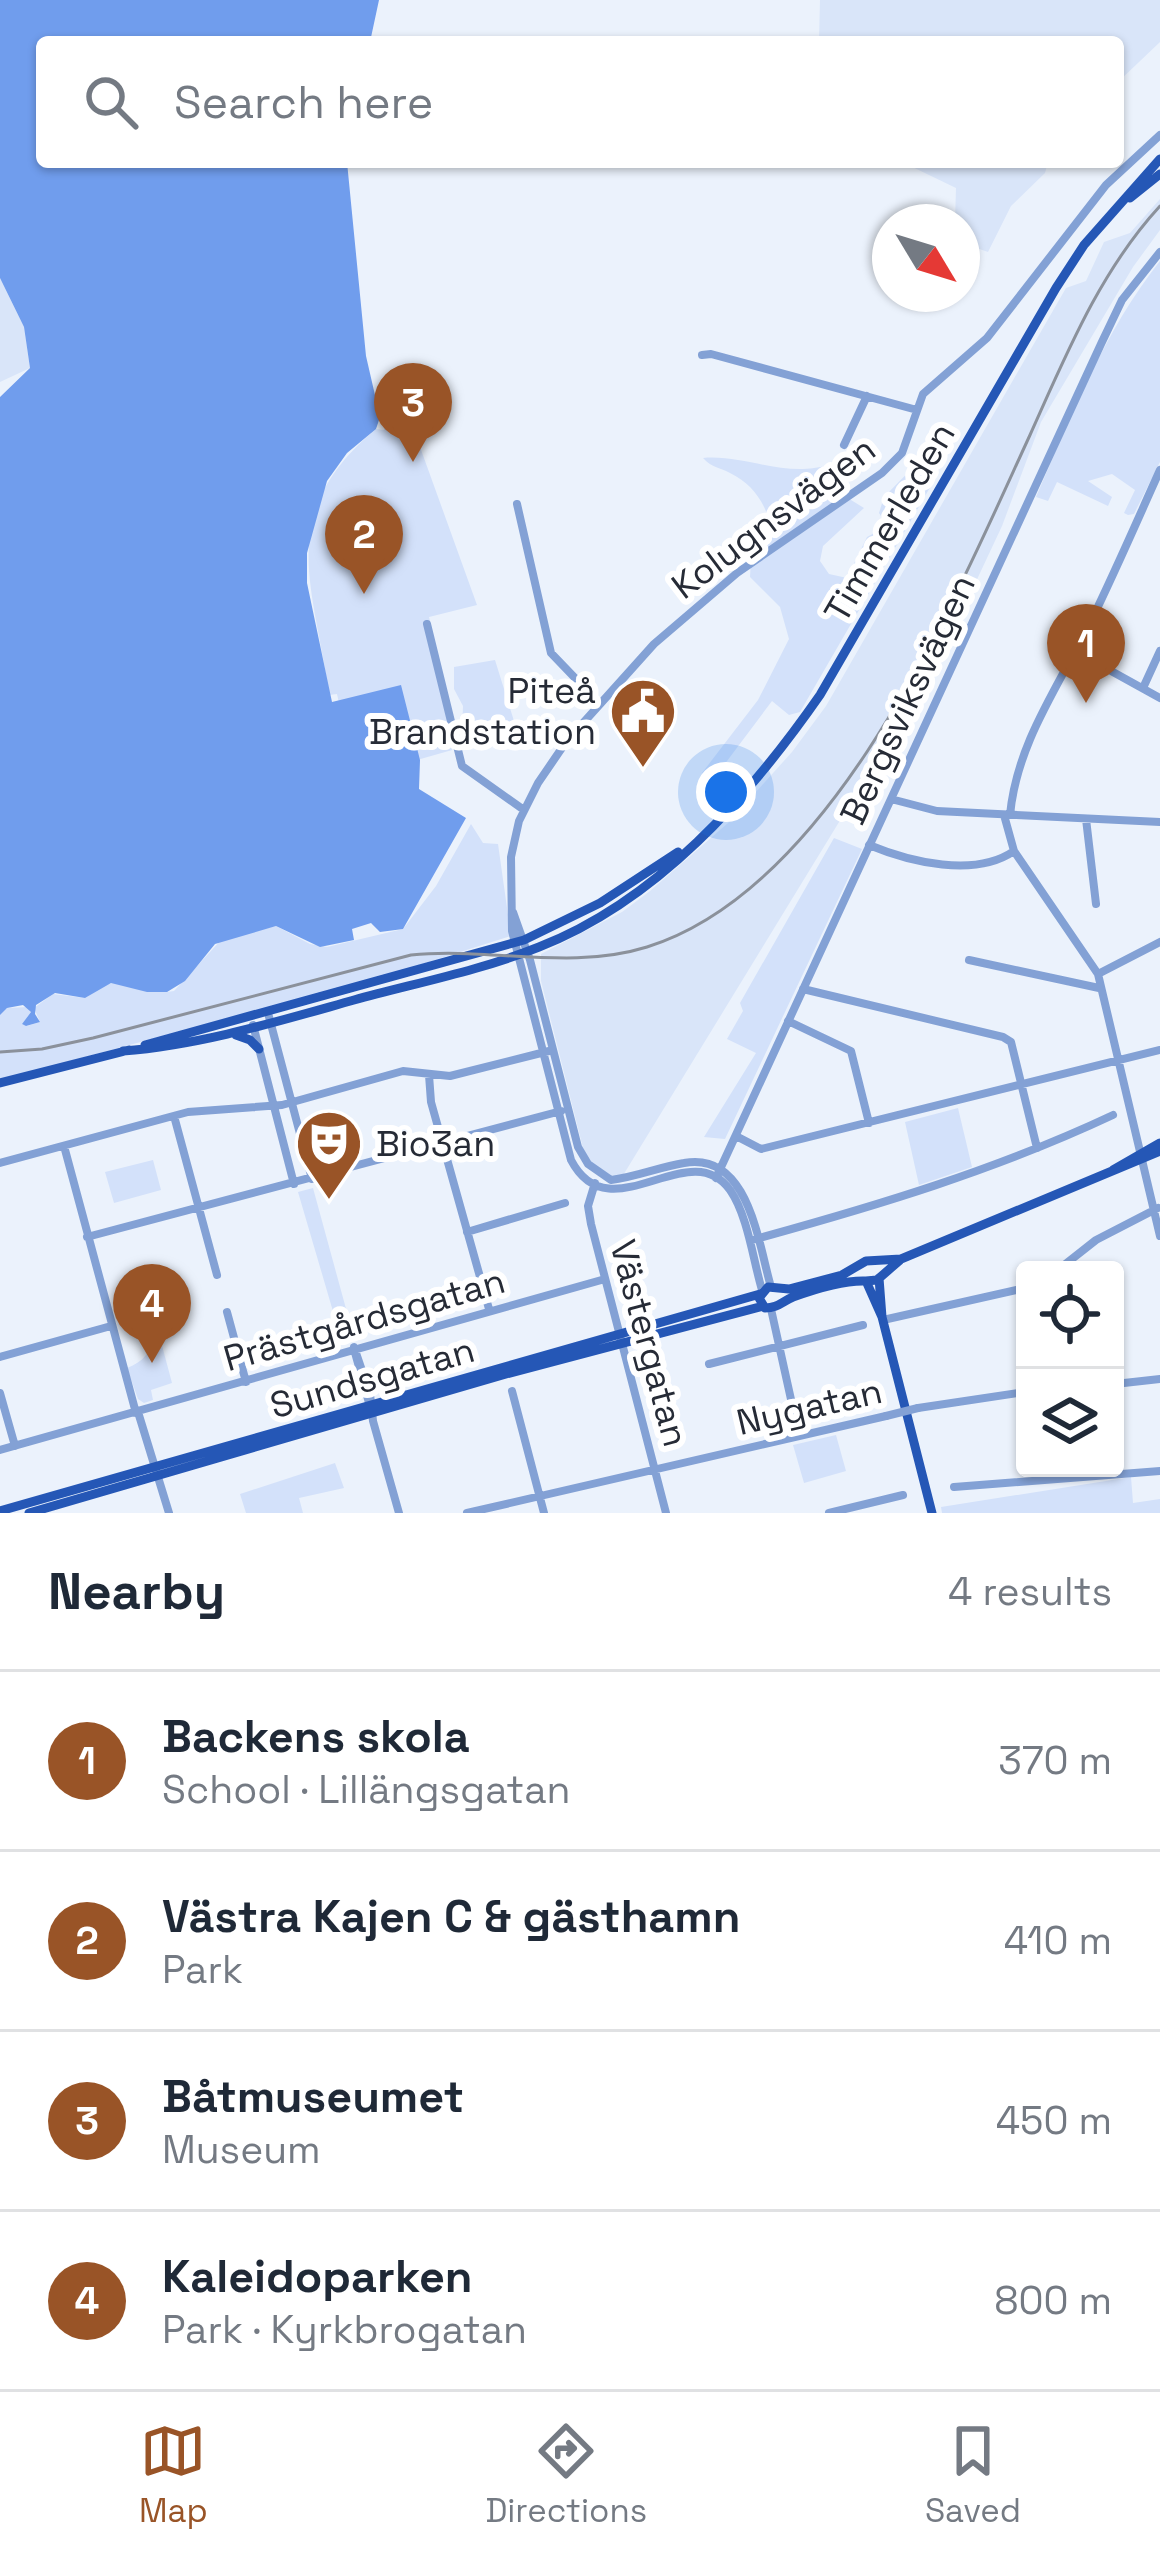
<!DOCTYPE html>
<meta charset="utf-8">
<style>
:root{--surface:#fff;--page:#f6f6f7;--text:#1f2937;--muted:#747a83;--line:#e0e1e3;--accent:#995427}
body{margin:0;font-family:"Space Grotesk",sans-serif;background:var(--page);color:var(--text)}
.controls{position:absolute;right:36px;bottom:36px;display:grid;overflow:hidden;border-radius:12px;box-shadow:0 3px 9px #0004}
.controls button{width:108px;height:108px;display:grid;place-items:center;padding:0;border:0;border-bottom:3px solid var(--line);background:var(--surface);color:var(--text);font:60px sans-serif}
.compass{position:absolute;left:872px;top:204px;width:108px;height:108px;border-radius:50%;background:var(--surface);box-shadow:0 3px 9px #0004;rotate:128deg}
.you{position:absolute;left:726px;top:792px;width:42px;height:42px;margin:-30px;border:9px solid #fff;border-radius:50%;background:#1a73e8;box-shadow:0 0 0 18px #1a73e833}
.badge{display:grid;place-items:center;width:78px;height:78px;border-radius:50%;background:var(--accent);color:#fff;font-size:39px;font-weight:700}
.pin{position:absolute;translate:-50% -99px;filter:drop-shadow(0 3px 6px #0008)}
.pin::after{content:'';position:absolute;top:63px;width:42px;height:36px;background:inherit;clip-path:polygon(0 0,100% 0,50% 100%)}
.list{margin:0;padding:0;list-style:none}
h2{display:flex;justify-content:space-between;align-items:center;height:156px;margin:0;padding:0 48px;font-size:51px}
h2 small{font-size:39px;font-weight:400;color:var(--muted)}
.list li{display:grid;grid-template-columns:78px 1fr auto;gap:36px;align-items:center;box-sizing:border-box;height:180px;padding:0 48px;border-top:3px solid var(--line)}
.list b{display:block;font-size:45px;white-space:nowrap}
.list p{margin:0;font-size:39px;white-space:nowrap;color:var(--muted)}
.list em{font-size:39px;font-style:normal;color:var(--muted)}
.icon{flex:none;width:66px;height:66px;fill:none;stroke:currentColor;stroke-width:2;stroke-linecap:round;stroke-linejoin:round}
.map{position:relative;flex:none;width:1160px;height:1513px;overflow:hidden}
.search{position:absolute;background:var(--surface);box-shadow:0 3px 9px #0004;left:36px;right:36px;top:36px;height:132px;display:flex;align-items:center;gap:30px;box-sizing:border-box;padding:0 42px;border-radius:12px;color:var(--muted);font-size:45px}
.sheet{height:876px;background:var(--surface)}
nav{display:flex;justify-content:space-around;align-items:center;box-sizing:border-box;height:168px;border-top:3px solid var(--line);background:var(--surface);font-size:33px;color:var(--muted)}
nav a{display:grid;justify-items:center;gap:6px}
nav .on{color:var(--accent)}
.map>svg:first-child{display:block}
.built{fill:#d9e5f9}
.green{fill:#d3e1fa}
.water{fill:#709ded}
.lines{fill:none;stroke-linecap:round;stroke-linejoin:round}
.minor{stroke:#83a1d5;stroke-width:8}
.major{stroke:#2557b6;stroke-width:9}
.rail{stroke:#8b919b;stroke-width:3}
.minor-bridge{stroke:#83a1d5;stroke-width:8}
.labels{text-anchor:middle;stroke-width:12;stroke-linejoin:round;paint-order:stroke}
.street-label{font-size:36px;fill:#262b36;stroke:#fff}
.poi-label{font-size:36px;fill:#262b36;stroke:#fff;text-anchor:end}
</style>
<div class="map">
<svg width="1160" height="1513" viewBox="0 0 1160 1513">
<rect width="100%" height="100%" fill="#ebf2fc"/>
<path class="built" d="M 820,0 L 1160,0 L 1160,42 L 1118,82 L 1118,42 L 819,42 Z
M 902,162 L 1048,162 L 1045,173 L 1011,206 L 988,252 L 962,243 L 962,222 L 955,222 L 956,188 Z
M 1160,199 L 1160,230 L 1133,267 L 1041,422 L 1002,526 L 943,652 L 622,1177 L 610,1175 L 589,1161 L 583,1148 L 541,981 L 541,954 L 622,912 L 650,891 L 728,823 L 792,752 L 826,706 L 1066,288 L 1086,281 L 1104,242 L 1130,233 Z
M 0,278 L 24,327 L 30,368 L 0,382 Z"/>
<path class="green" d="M 1160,261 L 1160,462 L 1134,514 L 1128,515 L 1124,513 L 1135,490 L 1112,474 L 1088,481 L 1112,497 L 1108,506 L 1057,482 L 1048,501 L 1036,497 C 1071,416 1105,330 1160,261 Z
M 386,418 L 426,428 L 420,447 L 477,605 L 429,617 L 453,718 L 445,721 L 452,750 L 417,760 L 339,703 L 337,694 L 329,695 C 314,584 274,514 376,429 L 384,430 Z
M 940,440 L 949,447 L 935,466 L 932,484 L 800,712 L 789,715 L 772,701 L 712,781 L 702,773 L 758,700 L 789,639 L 780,607 L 750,577 L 752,543 L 770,522 C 763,500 752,484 730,473 C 719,467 712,468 703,458 C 736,455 770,470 803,469 C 819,469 826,463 842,468 L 838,492 L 864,508 L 823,546 L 820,561 L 829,574 L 847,578 L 867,537 L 880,530 L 883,519 L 879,513 L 884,497 Z
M 495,660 L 514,721 L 462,731 L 463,706 L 454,689 L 454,667 Z
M 471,824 L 483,843 L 498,844 L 511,936 L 381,977 L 0,1080 L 0,1015 L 7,1008 L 28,1007 L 31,1012 L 22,1024 L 27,1026 L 40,1022 L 34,1008 L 53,994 L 85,998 C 93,994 103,984 112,983 C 133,981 149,996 174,991 L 222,939 L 276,926 L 310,944 L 327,947 L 403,929 L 436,886 Z
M 834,838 L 862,849 L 725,1139 L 704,1137 L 756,1053 L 727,1039 L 743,1011 L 740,1003 Z
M 958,1108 L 972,1167 L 919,1185 L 905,1122 Z
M 153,1160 L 161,1190 L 114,1203 L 105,1172 Z
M 313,1188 L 354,1338 L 342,1342 L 298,1192 Z
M 156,1323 L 172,1383 L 151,1390 L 153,1400 L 144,1403 L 138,1399 L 127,1368 C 147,1361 156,1345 151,1325 Z
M 836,1435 L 846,1471 L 804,1483 L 793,1445 Z
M 335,1463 L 344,1488 L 299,1498 L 303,1513 L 246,1513 L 240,1494 Z
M 1131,1477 L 1133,1503 L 1160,1499 L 1160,1513 L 942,1513 L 941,1507 Z"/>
<path class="water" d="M 0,0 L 379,0 L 370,42 L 42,42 L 42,162 L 347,162 L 366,356 L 380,417 L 376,429 L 347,453 L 327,481 L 307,553 L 307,583 L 332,702 L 401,685 L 420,760 L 419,789 L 466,818 L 403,929 L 380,932 L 371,923 L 352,929 L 354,940 L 320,947 L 276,926 L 215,944 L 185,981 L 167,992 L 147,992 L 111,983 L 85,998 L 55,993 L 36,1005 L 35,1014 L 40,1022 L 26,1026 L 22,1024 L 31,1012 L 23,1005 L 7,1008 L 0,1015 L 0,397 L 30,368 L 24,327 L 0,278 Z"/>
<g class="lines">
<path class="minor" d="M 702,355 L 711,354 L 917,410
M 844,445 L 867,396
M 517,504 L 551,653 L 599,703
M 427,624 L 462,766 L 524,810
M 1075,651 L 1160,698
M 1143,688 L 1160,651
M 891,799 L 937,811 L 1160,822
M 1004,815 L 1014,851 L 1098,974 L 1160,1236
M 1010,815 C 1017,742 1059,686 1091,621 C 1115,572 1137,521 1160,470
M 1086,819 L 1096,904
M 869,845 C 910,862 975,878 1014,851
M 513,912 L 530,960 L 578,1147 L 588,1164 L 611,1180 C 636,1177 659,1167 684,1163 C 749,1151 758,1243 771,1287
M 969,960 L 1099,988
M 1098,974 L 1160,942
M 803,989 L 1003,1037 L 1011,1042 L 1037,1148
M 268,1013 L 312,1179
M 788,1021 L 851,1051 L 869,1123
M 253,1025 L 294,1184
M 429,1075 L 431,1102 L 489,1309
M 174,1116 L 217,1275
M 736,1136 L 761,1149 L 1160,1050
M 64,1146 L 136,1413
M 0,1163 L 188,1112 L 282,1105 L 403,1071 L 450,1076 L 553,1050
M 716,1178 L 1101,344 L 1122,300 L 1160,252
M 595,1183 L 588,1206 L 591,1224 L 666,1513
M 467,1232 L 565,1203
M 87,1237 L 561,1111
M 752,1240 C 876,1206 996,1170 1113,1115
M 1058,1270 L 1096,1240 L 1158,1208
M 762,1290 C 753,1260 748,1216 730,1190 C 689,1133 610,1235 571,1160 L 512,931 L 511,857 L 519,821 L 538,783 L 566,742 L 654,644 L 737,573 L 882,473 L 902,453 L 923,394 L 987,338 L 1106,185 L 1160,135
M 771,1309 L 796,1422
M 227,1312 L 246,1382
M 883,1320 L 1025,1288
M 354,1347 L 370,1394 L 373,1421 L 399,1513
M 354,1349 L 369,1403
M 0,1357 L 111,1326
M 709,1364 L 863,1325
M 1115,1384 L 1160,1379
M 512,1391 L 544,1513
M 0,1393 L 15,1446
M 918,1408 L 1025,1392
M 138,1412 L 169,1513
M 0,1450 L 605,1279
M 954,1487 L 1160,1471
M 467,1513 L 886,1416
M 829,1513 L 903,1495"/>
<path class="major" d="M 1130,198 L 1160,174
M 236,1035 L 250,1040 L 259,1049
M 145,1045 L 524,940 L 600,903 L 678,852
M 123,1051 C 201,1045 279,1021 354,1000 C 416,983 479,971 539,947 C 657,901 749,797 820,695 L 1056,288 L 1084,245 L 1160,159
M 0,1083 L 129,1050
M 1113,1170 L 1160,1143
M 879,1278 L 882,1317
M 866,1281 C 843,1280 815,1289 793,1297 C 781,1302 778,1308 765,1308 L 759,1298 L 768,1287 L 789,1289 L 842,1275 L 866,1261 L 901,1259 L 1160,1151
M 866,1281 L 882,1317 L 932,1513
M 866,1281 L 877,1280 L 900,1260
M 0,1511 L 760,1294
M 29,1513 L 506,1374 L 763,1306"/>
<path class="rail" d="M 0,1052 L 42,1049 L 93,1038 L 411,955 C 490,947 570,971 647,947 C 835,888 954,600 1030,435 C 1066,355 1100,271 1160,206"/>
<path class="minor-bridge" d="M 886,1416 L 918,1408"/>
</g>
<defs>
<symbol id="civic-pin" viewBox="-11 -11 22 30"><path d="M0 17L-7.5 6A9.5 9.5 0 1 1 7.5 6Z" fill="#995427" stroke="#fff"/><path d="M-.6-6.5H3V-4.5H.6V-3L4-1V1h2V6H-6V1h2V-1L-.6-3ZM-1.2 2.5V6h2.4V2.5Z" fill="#fff"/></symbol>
<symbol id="theatre-pin" viewBox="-11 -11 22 30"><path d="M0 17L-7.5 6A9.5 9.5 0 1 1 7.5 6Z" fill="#995427" stroke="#fff"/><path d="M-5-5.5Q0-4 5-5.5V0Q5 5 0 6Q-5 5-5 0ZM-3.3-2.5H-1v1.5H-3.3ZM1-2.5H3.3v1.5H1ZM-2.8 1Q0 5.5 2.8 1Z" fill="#fff"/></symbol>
</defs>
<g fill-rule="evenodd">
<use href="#civic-pin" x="605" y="673" width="76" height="104"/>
<use href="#theatre-pin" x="291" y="1105" width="76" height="104"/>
</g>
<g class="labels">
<g class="street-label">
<text transform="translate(773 517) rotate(-37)" y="13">Kolugnsvägen</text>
<text transform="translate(889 522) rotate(-60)" y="13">Timmerleden</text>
<text transform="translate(907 699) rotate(-65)" y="13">Bergsviksvägen</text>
<text transform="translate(364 1319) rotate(-16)" y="13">Prästgårdsgatan</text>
<text transform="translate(650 1343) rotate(75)" y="13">Västergatan</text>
<text transform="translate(372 1377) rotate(-16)" y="13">Sundsgatan</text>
<text transform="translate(809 1406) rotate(-13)" y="13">Nygatan</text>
</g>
<g class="poi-label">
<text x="596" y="703">Piteå<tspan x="596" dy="41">Brandstation</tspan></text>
<text x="376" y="1156" text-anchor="start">Bio3an</text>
</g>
</g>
</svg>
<div class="controls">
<button><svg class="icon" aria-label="locate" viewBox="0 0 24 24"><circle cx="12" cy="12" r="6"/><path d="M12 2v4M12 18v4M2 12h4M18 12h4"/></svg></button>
<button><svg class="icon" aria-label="layers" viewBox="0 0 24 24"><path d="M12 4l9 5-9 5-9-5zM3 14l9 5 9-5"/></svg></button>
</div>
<svg class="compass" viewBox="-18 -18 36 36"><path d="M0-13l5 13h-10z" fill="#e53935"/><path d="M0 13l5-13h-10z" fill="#747a83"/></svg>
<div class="you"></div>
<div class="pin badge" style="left:1086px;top:703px">1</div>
<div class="pin badge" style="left:364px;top:594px">2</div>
<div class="pin badge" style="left:413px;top:462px">3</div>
<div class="pin badge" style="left:152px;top:1363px">4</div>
<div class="search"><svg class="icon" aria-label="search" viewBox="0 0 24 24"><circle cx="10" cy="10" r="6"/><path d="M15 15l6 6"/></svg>Search here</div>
</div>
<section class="sheet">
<h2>Nearby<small>4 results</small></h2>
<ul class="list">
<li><span class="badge">1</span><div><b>Backens skola</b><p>School · Lillängsgatan</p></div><em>370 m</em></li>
<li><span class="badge">2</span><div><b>Västra Kajen C &amp; gästhamn</b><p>Park</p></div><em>410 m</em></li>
<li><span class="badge">3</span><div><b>Båtmuseumet</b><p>Museum</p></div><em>450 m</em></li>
<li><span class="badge">4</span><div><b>Kaleidoparken</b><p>Park · Kyrkbrogatan</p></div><em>800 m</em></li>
</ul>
</section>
<nav>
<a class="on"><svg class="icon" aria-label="map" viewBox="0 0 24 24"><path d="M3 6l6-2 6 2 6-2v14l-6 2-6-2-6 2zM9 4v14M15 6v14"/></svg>Map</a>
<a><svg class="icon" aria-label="directions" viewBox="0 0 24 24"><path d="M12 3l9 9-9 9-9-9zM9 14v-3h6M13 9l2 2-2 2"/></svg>Directions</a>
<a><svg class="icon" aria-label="saved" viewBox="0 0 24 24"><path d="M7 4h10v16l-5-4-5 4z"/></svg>Saved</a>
</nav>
